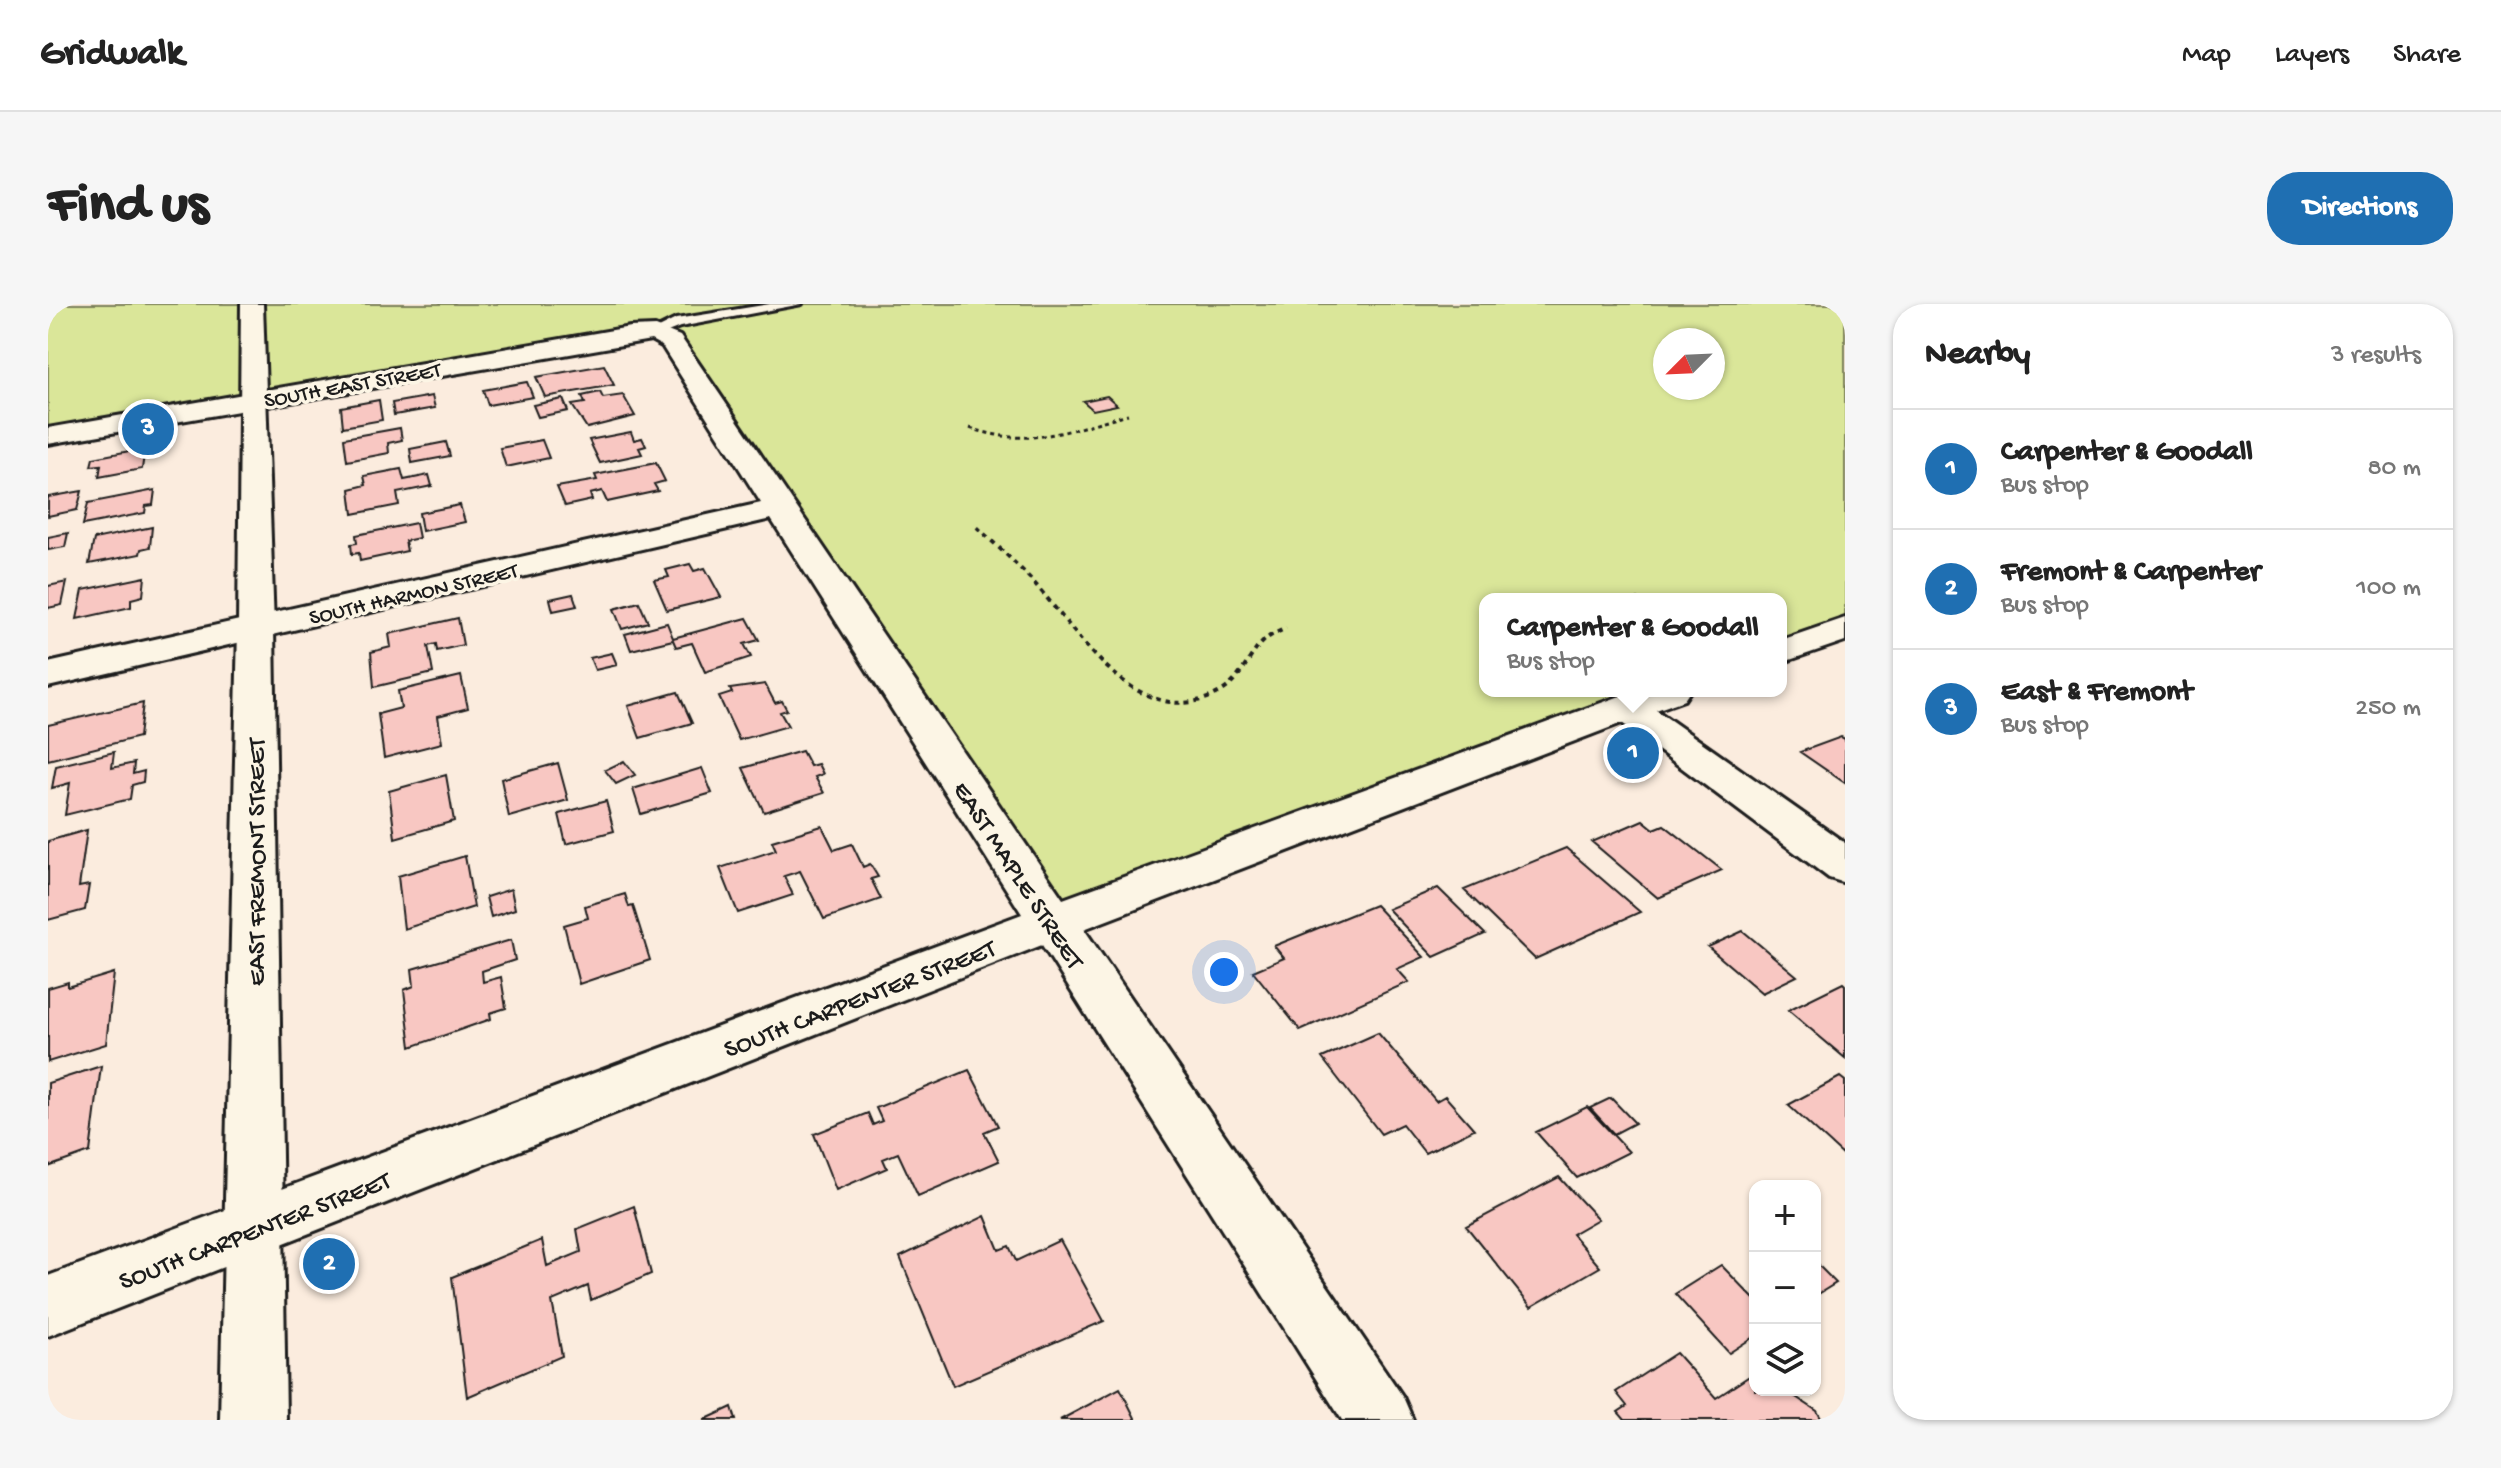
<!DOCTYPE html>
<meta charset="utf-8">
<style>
:root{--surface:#fff;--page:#f6f6f6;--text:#222;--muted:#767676;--line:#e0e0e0;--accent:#1f6fb2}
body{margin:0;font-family:"Gochi Hand",sans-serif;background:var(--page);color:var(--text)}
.controls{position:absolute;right:24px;bottom:24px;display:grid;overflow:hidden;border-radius:16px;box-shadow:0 2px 6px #0004}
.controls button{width:72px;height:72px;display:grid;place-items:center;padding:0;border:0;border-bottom:2px solid var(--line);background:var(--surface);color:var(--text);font:40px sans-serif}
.compass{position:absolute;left:1605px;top:24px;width:72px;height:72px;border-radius:50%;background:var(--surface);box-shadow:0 2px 6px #0004;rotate:246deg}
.you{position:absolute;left:1176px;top:668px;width:28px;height:28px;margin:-20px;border:6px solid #fff;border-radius:50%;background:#1a73e8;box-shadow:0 0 0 12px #1a73e833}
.badge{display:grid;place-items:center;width:52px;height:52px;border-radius:50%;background:var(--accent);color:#fff;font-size:26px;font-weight:700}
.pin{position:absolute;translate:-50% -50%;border:4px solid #fff;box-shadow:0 2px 8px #0006}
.popup{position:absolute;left:1431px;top:289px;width:308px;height:104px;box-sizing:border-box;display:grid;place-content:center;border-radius:16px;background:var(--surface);filter:drop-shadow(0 2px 6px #0005);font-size:26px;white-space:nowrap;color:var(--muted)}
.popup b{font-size:30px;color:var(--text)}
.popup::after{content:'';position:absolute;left:50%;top:100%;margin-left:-16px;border:16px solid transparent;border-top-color:var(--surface)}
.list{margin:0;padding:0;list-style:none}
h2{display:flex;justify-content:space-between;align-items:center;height:104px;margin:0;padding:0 32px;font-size:34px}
h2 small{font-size:26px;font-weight:400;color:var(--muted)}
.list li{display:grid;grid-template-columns:52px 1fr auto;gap:24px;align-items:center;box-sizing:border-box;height:120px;padding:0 32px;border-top:2px solid var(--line)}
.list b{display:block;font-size:30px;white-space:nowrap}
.list p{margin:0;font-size:26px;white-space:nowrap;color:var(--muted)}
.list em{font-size:26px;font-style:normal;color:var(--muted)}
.icon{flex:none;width:44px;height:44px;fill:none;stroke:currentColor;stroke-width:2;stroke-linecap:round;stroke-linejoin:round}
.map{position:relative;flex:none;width:1797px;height:1116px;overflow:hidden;border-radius:32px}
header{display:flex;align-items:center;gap:48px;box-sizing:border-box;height:112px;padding:0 40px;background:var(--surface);border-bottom:2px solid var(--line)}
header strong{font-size:38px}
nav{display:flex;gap:44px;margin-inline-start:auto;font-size:28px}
.intro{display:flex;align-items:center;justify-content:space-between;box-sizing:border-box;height:192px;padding:0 48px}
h1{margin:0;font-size:56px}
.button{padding:20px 36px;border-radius:32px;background:var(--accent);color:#fff;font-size:28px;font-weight:700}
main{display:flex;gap:48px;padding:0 48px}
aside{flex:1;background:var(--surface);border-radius:32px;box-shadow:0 2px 6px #0004}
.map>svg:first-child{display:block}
.green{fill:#dae699;stroke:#7b815a;stroke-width:2;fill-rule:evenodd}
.building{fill:#f8c7c2;stroke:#1c1c1c;stroke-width:2}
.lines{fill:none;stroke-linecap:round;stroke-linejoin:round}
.service-casing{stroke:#1c1c1c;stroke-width:6}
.minor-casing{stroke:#1c1c1c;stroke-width:6}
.tertiary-casing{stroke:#1c1c1c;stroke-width:6}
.path-far1{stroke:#1c1c1c;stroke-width:3;stroke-dasharray:4 4;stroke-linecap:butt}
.path{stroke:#1c1c1c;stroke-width:4;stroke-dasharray:5 5;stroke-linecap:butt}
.service{fill:#fcf5e5;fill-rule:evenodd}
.minor{fill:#fcf5e5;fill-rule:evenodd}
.tertiary{fill:#fcf5e5;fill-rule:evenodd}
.labels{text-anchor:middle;stroke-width:7;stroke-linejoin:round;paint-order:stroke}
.far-street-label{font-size:22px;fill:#1c1c1c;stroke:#fcf5e5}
.street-label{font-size:26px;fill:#1c1c1c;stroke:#fcf5e5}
</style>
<header>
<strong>Gridwalk</strong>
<nav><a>Map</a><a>Layers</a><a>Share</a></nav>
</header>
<div class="intro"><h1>Find us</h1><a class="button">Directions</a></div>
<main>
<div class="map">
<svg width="1797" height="1116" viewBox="0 0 1797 1116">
<rect width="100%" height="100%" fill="#fbecde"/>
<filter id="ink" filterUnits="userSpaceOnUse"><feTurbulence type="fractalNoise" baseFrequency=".0125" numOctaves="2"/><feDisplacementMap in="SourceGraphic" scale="16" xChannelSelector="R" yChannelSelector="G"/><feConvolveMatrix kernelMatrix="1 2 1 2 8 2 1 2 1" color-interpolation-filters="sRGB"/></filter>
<g filter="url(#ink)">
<path class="green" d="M 0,0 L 1797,0 L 1797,325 L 1733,349 L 1733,295 L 1437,295 L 1437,387 L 1630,387 L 1004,618 L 607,29 L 0,132 ZM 1617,36 L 1665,36 L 1665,84 L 1617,84 Z"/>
<path class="building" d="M 556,61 L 566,81 L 497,93 L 488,73 Z
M 479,78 L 485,93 L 440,101 L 435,86 Z
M 552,88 L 555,94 L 575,91 L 587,112 L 539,124 L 524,101 L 537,99 L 534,92 Z
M 384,92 L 387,104 L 346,111 L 344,99 Z
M 1059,92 L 1069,101 L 1045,106 L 1035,97 Z
M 515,95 L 520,107 L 490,113 L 485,101 Z
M 331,96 L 334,116 L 295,123 L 293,103 Z
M 352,124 L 354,136 L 340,139 L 341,149 L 299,157 L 296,134 Z
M 583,128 L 586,136 L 594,134 L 598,142 L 591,144 L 594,150 L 552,159 L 541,136 Z
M 494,136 L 501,154 L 458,163 L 452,144 Z
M 398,138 L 402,152 L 364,159 L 362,145 Z
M 97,144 L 94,165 L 51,173 L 53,161 L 43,162 L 45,154 Z
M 608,159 L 617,177 L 606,180 L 610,187 L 559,198 L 554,187 L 542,190 L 544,196 L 517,202 L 509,183 L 549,176 L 547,171 Z
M 353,165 L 356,176 L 381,171 L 384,182 L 349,189 L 351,201 L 305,210 L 302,185 L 318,181 L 316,172 Z
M 107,186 L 105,201 L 98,202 L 97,209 L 35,221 L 40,199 Z
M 34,187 L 29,206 L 0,212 L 0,193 Z
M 412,201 L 417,218 L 374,227 L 371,209 Z
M 368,219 L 371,234 L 357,237 L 359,247 L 312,257 L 311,249 L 304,250 L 303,240 L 309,239 L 308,231 Z
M 104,223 L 102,243 L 93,245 L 92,250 L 41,260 L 46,235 Z
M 20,229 L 17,243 L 0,246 L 0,233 Z
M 642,260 L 646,267 L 657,264 L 673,293 L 619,306 L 606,276 L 621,273 L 618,266 Z
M 97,273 L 95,292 L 83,295 L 83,303 L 29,315 L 35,286 Z
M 19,278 L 14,301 L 0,304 L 0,282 Z
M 525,290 L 529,302 L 505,307 L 502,295 Z
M 591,298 L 600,318 L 574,325 L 566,305 Z
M 410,314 L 415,341 L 389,347 L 388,340 L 380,342 L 385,369 L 326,383 L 323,348 L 343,343 L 341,330 Z
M 699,314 L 711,336 L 696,340 L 703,353 L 657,368 L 644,339 L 628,343 L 625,336 L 583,346 L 577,330 L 619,319 L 625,334 Z
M 564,349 L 569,361 L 547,366 L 542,354 Z
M 413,372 L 420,404 L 390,412 L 394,439 L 336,454 L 330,410 L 353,404 L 350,387 Z
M 717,380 L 727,399 L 734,397 L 739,406 L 732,408 L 740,422 L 691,436 L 671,393 L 684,389 L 682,385 Z
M 630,388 L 644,419 L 592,434 L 580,402 Z
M 95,399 L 91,433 L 0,456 L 0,421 Z
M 1793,433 L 1797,435 L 1797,479 L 1752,448 Z
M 754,447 L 762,462 L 770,460 L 775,470 L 767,473 L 776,489 L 716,508 L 695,464 Z
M 66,448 L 64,464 L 86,459 L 85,470 L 96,467 L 95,478 L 84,481 L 82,495 L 17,511 L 22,479 L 4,484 L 8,462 Z
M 576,457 L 587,471 L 568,480 L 557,466 Z
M 510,459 L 520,496 L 461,513 L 453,475 Z
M 654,464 L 664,489 L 593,510 L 585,485 Z
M 398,471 L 406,517 L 347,534 L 341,487 Z
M 558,497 L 566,527 L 518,540 L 511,510 Z
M 1595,516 L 1606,525 L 1616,521 L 1674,566 L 1610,594 L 1544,538 Z
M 774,522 L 786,546 L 804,540 L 815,563 L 822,560 L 830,573 L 823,575 L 833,595 L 776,615 L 752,567 L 736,572 L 745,591 L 690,609 L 672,564 L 728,546 L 724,537 Z
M 39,526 L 31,583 L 41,581 L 37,606 L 0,616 L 0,537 Z
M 1518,544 L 1592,608 L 1487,655 L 1416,586 Z
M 417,552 L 426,603 L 356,625 L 350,572 Z
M 1390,584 L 1437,630 L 1386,653 L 1340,605 Z
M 463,585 L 467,605 L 443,613 L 438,593 Z
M 577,590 L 581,603 L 585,602 L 602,656 L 531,680 L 516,621 L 540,614 L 537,602 Z
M 1327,601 L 1376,653 L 1349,665 L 1361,678 L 1252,726 L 1205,667 L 1236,654 L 1226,642 Z
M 1695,627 L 1749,672 L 1714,689 L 1660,643 Z
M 463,636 L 467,656 L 434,667 L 435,678 L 453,673 L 458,704 L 442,709 L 443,715 L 363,743 L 356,686 L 366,682 L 364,665 Z
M 66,669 L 58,740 L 0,758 L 0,684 L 20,678 L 20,683 Z
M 1795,679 L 1797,681 L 1797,754 L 1740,706 Z
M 1330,729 L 1388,797 L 1397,792 L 1426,825 L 1377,849 L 1354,820 L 1333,830 L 1274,754 Z
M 53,762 L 42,848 L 0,863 L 0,779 Z
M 921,766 L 950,822 L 936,828 L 951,857 L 870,892 L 850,849 L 835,855 L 839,864 L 788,886 L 766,830 L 820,809 L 825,821 L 834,817 L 828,804 Z
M 1792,773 L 1797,777 L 1797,853 L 1740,801 Z
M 1563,794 L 1587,819 L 1566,830 L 1542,804 Z
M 1539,803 L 1581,848 L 1529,874 L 1488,828 Z
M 1511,873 L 1550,915 L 1524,930 L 1552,963 L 1483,1003 L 1418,922 Z
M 586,902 L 603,970 L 543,996 L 540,982 L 504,997 L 514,1052 L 419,1093 L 404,973 L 494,936 L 499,962 L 533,948 L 529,925 Z
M 937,912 L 951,946 L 961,942 L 968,957 L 1012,936 L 1056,1017 L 905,1082 L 852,953 Z
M 1767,958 L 1788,979 L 1767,992 Z
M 1673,961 L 1707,996 L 1707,1032 L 1681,1049 L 1627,990 Z
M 1628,1049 L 1668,1094 L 1703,1071 L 1707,1075 L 1707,1086 L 1737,1086 L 1769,1107 L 1774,1116 L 1577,1116 L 1570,1108 L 1579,1102 L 1568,1088 Z
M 1072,1084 L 1088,1116 L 1012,1116 Z
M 684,1103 L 688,1116 L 656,1116 Z"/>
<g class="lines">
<defs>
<path id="service" d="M 722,0 L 754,0 L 632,23 L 607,33 L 600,29 L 628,15 Z"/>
<path id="minor" d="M 607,22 L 632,32 L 1015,595 L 1586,387 L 1642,387 L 1636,396 L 1608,406 L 1797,539 L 1797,579 L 1781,574 L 1574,419 L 1036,625 L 1355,1093 L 1365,1116 L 1294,1116 L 994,641 L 0,1032 L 0,972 L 974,610 L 723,215 L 0,383 L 0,359 L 713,199 L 614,42 L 603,36 L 0,140 L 0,124 L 582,23 Z
M 1797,314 L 1797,337 L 1733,359 L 1733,336 Z"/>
<path id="tertiary" d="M 193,0 L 215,0 L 226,324 L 238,1116 L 172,1116 L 190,324 Z"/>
</defs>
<use href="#service" class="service-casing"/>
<use href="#minor" class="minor-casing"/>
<use href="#tertiary" class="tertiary-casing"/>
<path class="path-far1" d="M 922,124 C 984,145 1020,126 1080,110"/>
<path class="path" d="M 929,223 C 951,244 974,264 994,288 C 1036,338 1096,432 1174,387 C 1194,375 1200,351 1217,336 C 1223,330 1231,328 1238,324"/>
<use href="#service" class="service"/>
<use href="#minor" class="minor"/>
<use href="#tertiary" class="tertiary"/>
</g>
</g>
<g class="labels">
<g class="far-street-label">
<text transform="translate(304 79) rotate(-10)" y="8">SOUTH EAST STREET</text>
<text transform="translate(365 288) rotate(-13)" y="8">SOUTH HARMON STREET</text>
</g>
<g class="street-label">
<text transform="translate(207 558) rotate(-90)" y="9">EAST FREMONT STREET</text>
<text transform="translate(972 570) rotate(57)" y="9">EAST MAPLE STREET</text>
<text transform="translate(811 693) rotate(-21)" y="9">SOUTH CARPENTER STREET</text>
<text transform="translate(206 925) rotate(-21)" y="9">SOUTH CARPENTER STREET</text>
</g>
</g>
</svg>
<div class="controls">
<button>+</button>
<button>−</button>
<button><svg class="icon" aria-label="layers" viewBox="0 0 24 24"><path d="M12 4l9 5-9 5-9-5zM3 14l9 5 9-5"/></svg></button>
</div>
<svg class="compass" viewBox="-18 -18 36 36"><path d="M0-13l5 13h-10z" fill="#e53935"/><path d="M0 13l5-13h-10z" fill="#767676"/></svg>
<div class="you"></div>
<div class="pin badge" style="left:1585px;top:449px">1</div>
<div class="popup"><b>Carpenter &amp; Goodall</b>Bus stop</div>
<div class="pin badge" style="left:281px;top:960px">2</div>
<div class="pin badge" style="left:100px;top:125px">3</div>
</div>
<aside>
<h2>Nearby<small>3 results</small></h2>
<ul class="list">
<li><span class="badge">1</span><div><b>Carpenter &amp; Goodall</b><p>Bus stop</p></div><em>80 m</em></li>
<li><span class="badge">2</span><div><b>Fremont &amp; Carpenter</b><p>Bus stop</p></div><em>100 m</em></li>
<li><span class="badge">3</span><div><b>East &amp; Fremont</b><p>Bus stop</p></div><em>250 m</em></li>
</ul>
</aside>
</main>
